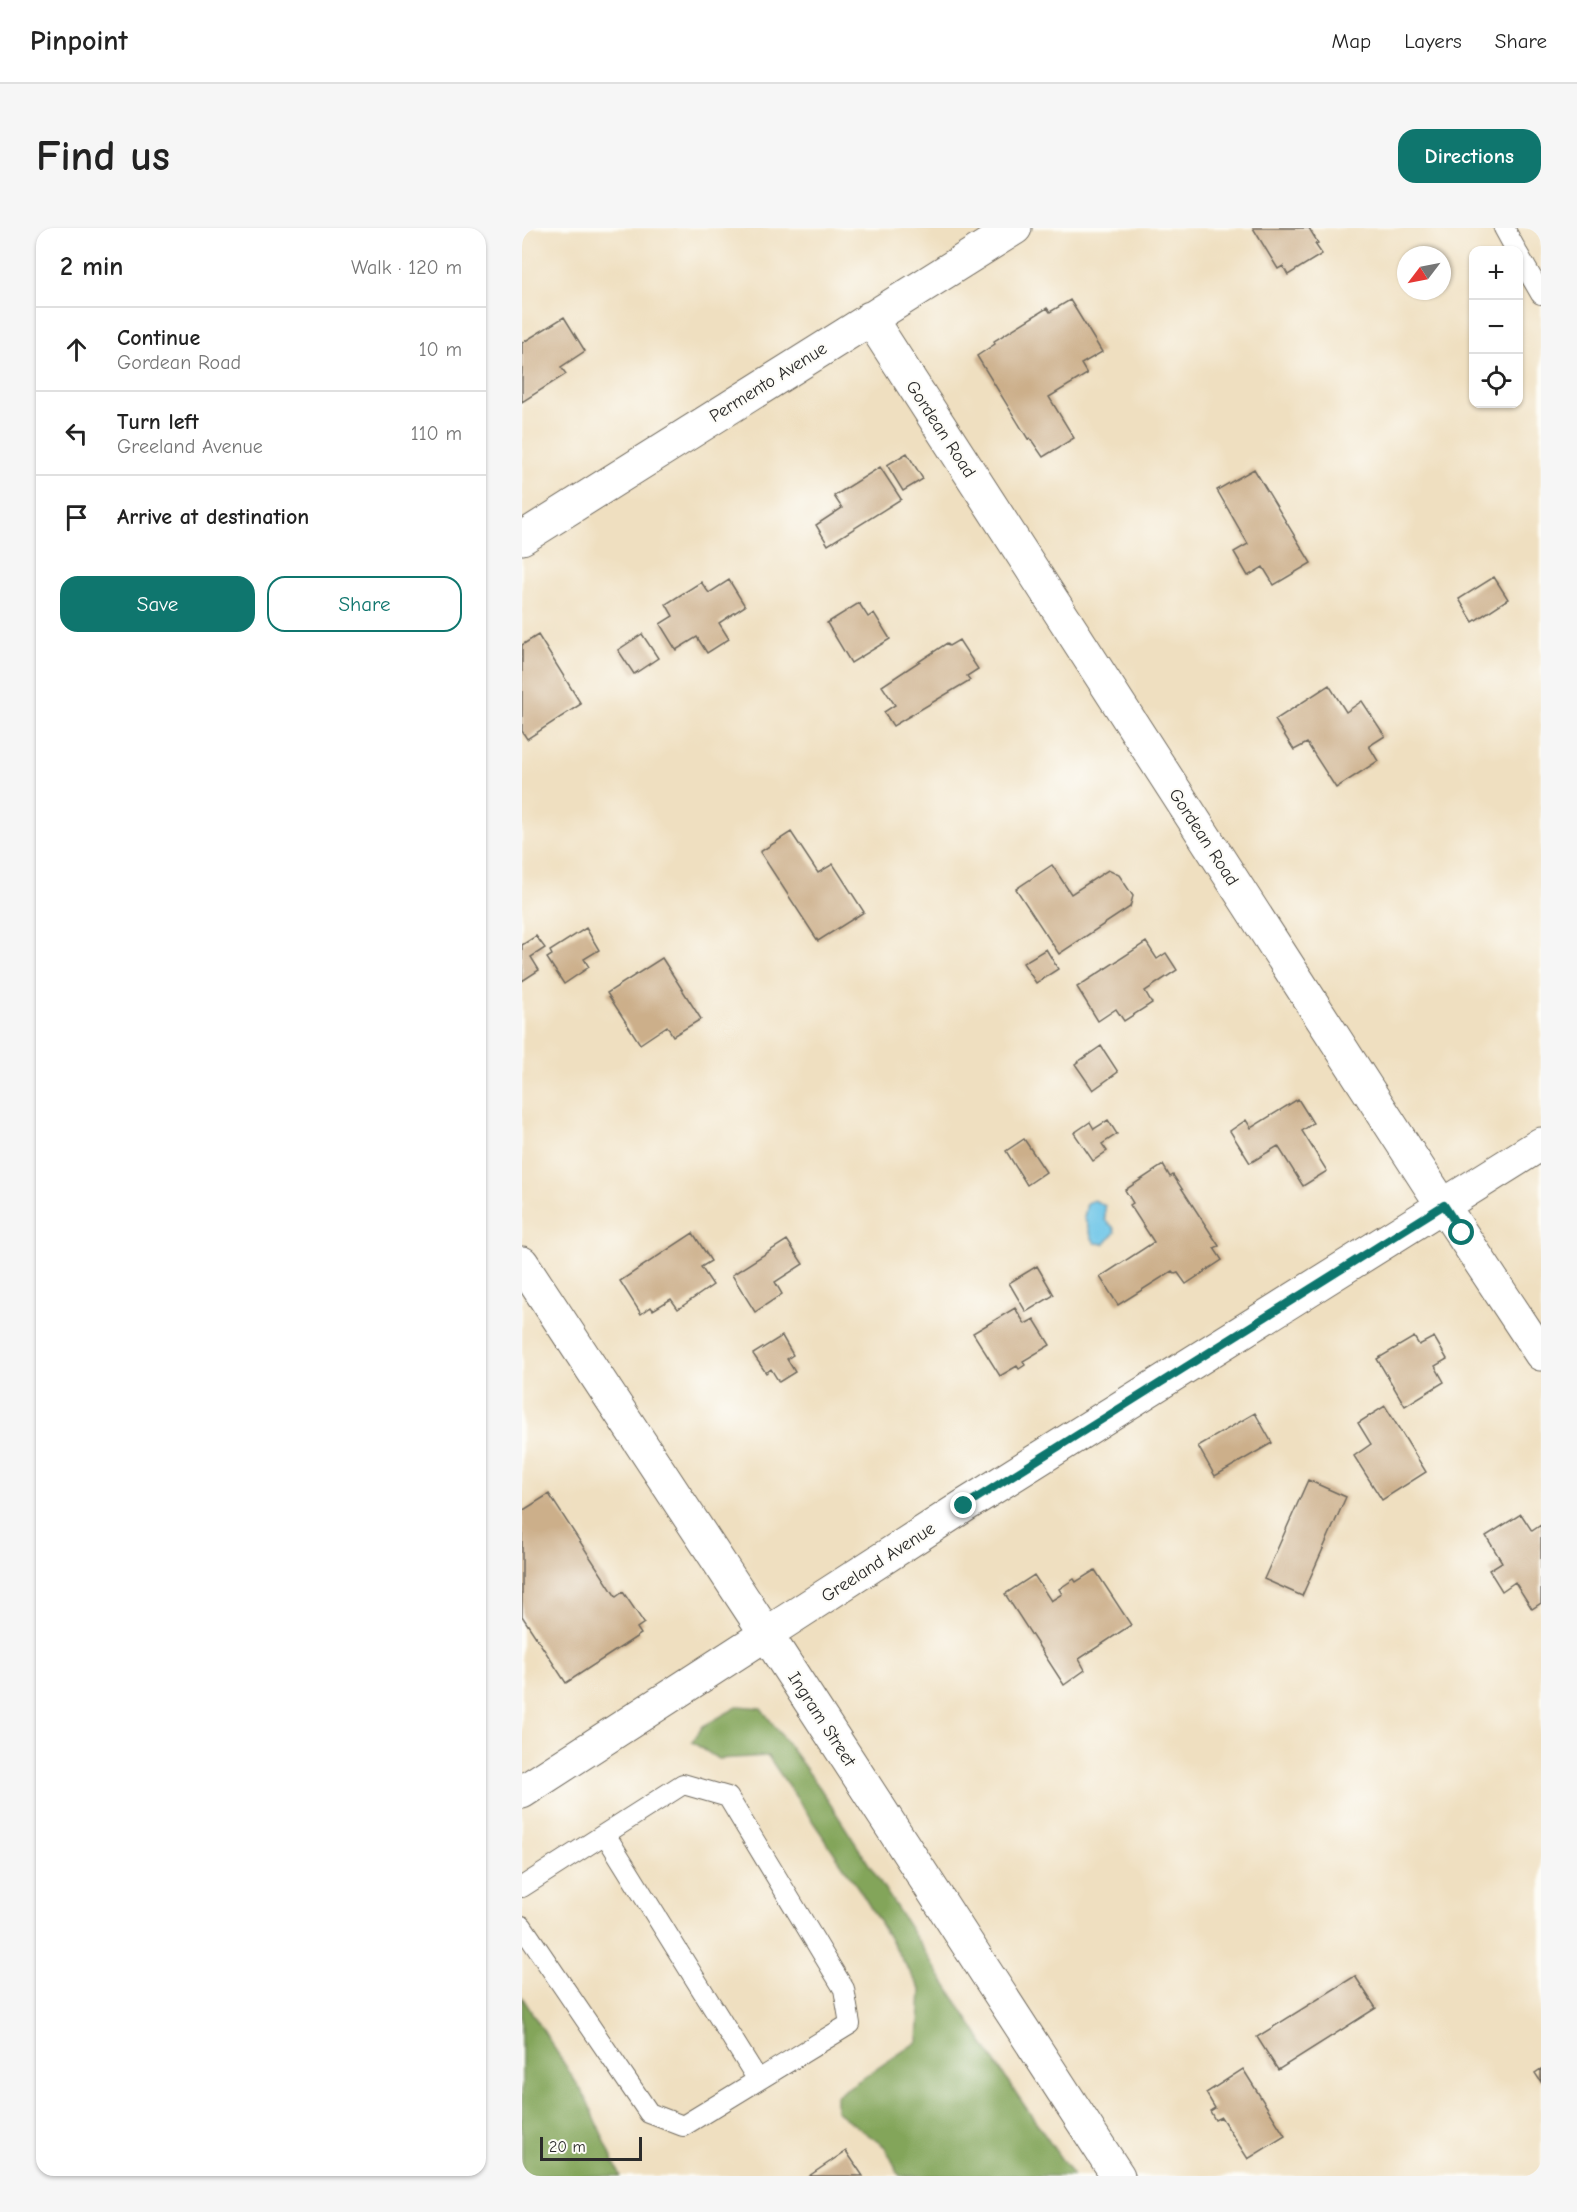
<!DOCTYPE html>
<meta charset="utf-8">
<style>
:root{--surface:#fff;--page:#f6f6f6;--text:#222;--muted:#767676;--line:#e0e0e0;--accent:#0f766e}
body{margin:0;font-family:"Comic Neue",sans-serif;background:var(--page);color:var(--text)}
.controls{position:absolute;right:18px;top:18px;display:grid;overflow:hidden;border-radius:12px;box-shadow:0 2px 4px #0004}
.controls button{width:54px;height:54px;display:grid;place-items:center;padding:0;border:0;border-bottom:2px solid var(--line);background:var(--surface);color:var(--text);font:30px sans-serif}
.compass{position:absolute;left:875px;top:18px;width:54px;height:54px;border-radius:50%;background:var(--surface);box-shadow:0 2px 4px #0004;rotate:238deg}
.scale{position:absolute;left:18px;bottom:15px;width:102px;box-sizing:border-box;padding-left:6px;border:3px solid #2b2b2b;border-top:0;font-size:16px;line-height:21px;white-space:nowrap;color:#2b2b2b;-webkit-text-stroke:4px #fdfcf7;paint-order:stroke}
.stop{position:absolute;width:18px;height:18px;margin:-14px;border:4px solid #0f766e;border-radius:50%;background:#fff}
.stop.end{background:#0f766e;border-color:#fff;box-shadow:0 2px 6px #0008}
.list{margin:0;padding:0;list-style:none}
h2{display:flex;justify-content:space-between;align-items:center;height:78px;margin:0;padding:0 24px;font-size:26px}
h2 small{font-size:20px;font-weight:400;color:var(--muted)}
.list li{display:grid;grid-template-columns:39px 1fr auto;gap:18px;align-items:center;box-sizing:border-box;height:84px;padding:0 24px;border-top:2px solid var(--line)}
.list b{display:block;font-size:22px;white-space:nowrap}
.list p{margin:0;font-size:20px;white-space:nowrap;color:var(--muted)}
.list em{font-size:20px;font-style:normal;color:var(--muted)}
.actions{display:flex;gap:12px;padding:18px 24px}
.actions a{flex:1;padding:14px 0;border:2px solid var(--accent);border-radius:18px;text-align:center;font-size:21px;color:var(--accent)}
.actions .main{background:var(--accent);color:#fff}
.icon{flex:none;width:33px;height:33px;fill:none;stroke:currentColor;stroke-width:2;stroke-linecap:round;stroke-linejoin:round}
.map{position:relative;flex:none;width:1019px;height:1948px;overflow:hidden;border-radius:18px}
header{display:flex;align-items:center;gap:36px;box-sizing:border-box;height:84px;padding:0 30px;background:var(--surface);border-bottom:2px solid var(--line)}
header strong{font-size:28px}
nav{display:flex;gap:33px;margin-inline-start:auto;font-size:21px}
.intro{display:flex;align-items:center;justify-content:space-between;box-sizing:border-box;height:144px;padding:0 36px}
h1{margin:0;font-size:42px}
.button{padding:15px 27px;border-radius:18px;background:var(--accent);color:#fff;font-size:21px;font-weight:700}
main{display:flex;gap:36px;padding:0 36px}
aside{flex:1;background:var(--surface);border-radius:18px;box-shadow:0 2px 4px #0004}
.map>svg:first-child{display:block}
.forest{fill:#83a55a;stroke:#576842;stroke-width:1.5}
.water{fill:#6ac4e7;stroke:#4a7889;stroke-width:1.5}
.building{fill:#ccaf8a}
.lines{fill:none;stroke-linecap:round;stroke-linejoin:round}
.service-casing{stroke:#706a5f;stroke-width:22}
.minor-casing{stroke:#706a5f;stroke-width:35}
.service{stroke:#fff;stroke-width:20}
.minor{stroke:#fff;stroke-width:33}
.route{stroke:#0f766e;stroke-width:8}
.labels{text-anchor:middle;stroke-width:4.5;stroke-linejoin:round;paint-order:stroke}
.street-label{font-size:18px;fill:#2b2b2b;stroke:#fdfcf7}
</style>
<header>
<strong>Pinpoint</strong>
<nav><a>Map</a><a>Layers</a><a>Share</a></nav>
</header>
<div class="intro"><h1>Find us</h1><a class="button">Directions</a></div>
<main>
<aside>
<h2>2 min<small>Walk · 120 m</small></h2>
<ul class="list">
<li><svg class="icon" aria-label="ahead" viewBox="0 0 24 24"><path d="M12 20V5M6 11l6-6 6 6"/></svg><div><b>Continue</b><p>Gordean Road</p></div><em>10 m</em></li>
<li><svg class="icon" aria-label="left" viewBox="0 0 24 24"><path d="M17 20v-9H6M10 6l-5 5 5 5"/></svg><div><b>Turn left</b><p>Greeland Avenue</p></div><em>110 m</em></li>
<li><svg class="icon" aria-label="arrive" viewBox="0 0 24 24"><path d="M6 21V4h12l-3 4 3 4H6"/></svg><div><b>Arrive at destination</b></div></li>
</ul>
<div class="actions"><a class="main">Save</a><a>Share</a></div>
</aside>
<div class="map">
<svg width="1019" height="1948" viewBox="0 0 1019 1948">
<rect width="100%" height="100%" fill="#fdfcf7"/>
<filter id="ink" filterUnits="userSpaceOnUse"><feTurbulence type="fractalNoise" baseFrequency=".0167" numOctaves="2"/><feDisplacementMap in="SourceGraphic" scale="12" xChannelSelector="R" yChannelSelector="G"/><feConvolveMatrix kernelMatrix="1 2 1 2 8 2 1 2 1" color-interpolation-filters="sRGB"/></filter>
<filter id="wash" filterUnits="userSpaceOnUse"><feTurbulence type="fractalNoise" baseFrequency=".008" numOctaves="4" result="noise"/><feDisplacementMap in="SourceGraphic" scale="24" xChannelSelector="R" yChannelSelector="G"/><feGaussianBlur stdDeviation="1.35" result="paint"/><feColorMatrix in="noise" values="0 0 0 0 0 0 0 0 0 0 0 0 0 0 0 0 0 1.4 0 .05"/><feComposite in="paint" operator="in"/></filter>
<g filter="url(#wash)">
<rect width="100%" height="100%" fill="#efdfc0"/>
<path class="forest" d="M 217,1478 L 239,1480 L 298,1560 L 483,1849 L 551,1948 L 378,1948 L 363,1919 L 314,1883 L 314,1868 L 396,1813 L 399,1762 L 339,1664 L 246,1528 L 196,1531 L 170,1514 L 181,1498 Z
M 0,1769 L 64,1870 L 98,1948 L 0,1948 Z"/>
<path class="water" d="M 572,972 L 583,978 L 583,992 L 591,999 L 593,1004 L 583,1016 L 573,1015 C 567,1007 567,998 562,990 L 565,975 Z"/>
<g id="blocks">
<path class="building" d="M 731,0 L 787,0 L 796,15 L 793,16 L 800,26 L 766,47 L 761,38 L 756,41 Z
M 548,72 L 580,124 L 559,136 L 565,146 L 527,169 L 552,210 L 521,229 L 508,210 L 506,211 L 455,128 L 473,116 L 472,113 L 525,80 L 528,84 Z
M 42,89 L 63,123 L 39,139 L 44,146 L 0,174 L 0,115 Z
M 385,225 L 401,251 L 381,263 L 365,237 Z
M 358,239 L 379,271 L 306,317 L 294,297 L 320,280 L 312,268 Z
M 732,241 L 789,335 L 752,357 L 741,339 L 726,348 L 712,324 L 726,316 L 695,262 Z
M 972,349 L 986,371 L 951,394 L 937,371 Z
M 207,352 L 223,378 L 197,395 L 207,411 L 185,425 L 175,409 L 154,422 L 138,396 L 151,388 L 144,376 L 179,354 L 187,365 Z
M 337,375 L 346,389 L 352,385 L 368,411 L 329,435 L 305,395 Z
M 120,406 L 136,430 L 112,446 L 96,422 Z
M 16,407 L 59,476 L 5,511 L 0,503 L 0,417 Z
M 437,412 L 456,441 L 445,448 L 448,452 L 371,498 L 362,484 L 373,477 L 360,458 L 425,415 L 427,418 Z
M 807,457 L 824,484 L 840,473 L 863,508 L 847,518 L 856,533 L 814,560 L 785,515 L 772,522 L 753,492 Z
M 269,604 L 296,645 L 311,636 L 342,684 L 296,713 L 238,624 Z
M 530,637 L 549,666 L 586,642 L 597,647 L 611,668 L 608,679 L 537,726 L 494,661 Z
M 64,700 L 77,722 L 62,731 L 67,739 L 42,756 L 25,730 L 30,727 L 28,723 Z
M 14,708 L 23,720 L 9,729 L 17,742 L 0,753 L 0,717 Z
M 624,714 L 635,731 L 644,725 L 655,742 L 623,763 L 630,775 L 602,793 L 594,781 L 576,793 L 555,759 Z
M 524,721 L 536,741 L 514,755 L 501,735 Z
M 140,730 L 179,791 L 151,808 L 145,798 L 118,816 L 85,765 Z
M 579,818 L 596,844 L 571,862 L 553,836 Z
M 776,871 L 791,895 L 780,903 L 805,943 L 781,958 L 756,918 L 728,935 L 708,903 L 724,892 L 729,900 Z
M 586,892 L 595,906 L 580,916 L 585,923 L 571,933 L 552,905 L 568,894 L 572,901 Z
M 502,911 L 524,944 L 505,957 L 484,923 Z
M 641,937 L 648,949 L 651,947 L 697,1018 L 692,1020 L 700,1032 L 664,1056 L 656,1045 L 653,1046 L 650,1043 L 596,1077 L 578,1049 L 632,1014 L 608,977 L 611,975 L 603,962 Z
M 171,1005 L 189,1033 L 179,1039 L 191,1057 L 156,1081 L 149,1071 L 131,1082 L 129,1079 L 119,1086 L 98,1053 Z
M 265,1012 L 281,1036 L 253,1054 L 260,1066 L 233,1084 L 210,1047 Z
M 515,1038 L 532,1067 L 504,1084 L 487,1055 Z
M 493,1080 L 503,1096 L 512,1091 L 528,1117 L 501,1133 L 503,1137 L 497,1141 L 495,1138 L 478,1148 L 451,1105 Z
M 260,1108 L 271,1127 L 265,1131 L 273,1144 L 257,1154 L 249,1141 L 244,1145 L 231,1126 Z
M 892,1109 L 897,1117 L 912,1109 L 925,1131 L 913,1138 L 922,1154 L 883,1178 L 855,1131 Z
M 863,1178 L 904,1244 L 860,1272 L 832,1228 L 849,1216 L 836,1195 Z
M 733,1185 L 750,1215 L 693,1248 L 676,1218 Z
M 786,1252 L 824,1269 L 780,1368 L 742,1351 Z
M 27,1266 L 94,1369 L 101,1364 L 122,1395 L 115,1400 L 119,1406 L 44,1455 L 0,1388 L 0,1283 Z
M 999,1286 L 1010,1303 L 1019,1297 L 1019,1375 L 1010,1381 L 993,1354 L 980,1363 L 967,1342 L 980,1334 L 964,1308 Z
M 573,1342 L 609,1397 L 557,1431 L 563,1442 L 542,1457 L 483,1366 L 512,1347 L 529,1373 L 540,1366 L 537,1361 L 552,1351 L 554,1354 Z
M 833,1748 L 854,1780 L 756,1842 L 735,1809 Z
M 721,1841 L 763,1908 L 726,1931 L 699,1889 L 693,1892 L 688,1883 L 693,1880 L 684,1865 Z
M 1019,1841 L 1019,1854 L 1013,1845 Z
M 324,1923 L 341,1948 L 287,1948 Z"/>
</g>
</g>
<g filter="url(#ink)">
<use href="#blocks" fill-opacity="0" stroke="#706a5f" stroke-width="1.5"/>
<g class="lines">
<defs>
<path id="service" d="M 982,0 L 994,22
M 996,26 L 1019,66
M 83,1606 L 236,1852
M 0,1659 L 161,1556 L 206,1569 L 322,1761 L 328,1796 L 161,1898 L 127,1885 L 0,1698"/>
<path id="minor" d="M 348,90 L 908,958 L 1019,1126
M 0,310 L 493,0
M 0,1035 L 245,1407 L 596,1948
M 0,1564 L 442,1278 L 1019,916"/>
</defs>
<use href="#service" class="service-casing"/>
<use href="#minor" class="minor-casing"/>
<use href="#service" class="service"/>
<use href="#minor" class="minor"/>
</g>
</g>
<g class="lines" filter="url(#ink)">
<path class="route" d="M 442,1278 L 922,977 L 940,1005"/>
</g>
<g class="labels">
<g class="street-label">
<text transform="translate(246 154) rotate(-32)" y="6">Permento Avenue</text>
<text transform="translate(419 201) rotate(57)" y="6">Gordean Road</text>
<text transform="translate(682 609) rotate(57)" y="6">Gordean Road</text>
<text transform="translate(356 1334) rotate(-33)" y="6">Greeland Avenue</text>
<text transform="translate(300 1491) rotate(57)" y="6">Ingram Street</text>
</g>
</g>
</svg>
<div class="controls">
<button>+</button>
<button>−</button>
<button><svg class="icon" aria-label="locate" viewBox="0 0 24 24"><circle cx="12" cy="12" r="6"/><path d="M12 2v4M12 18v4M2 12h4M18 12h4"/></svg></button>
</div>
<svg class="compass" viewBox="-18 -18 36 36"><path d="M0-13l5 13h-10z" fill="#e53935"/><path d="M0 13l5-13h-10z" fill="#767676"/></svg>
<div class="scale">20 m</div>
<div class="stop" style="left:940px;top:1005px"></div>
<div class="stop end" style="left:442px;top:1278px"></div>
</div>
</main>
